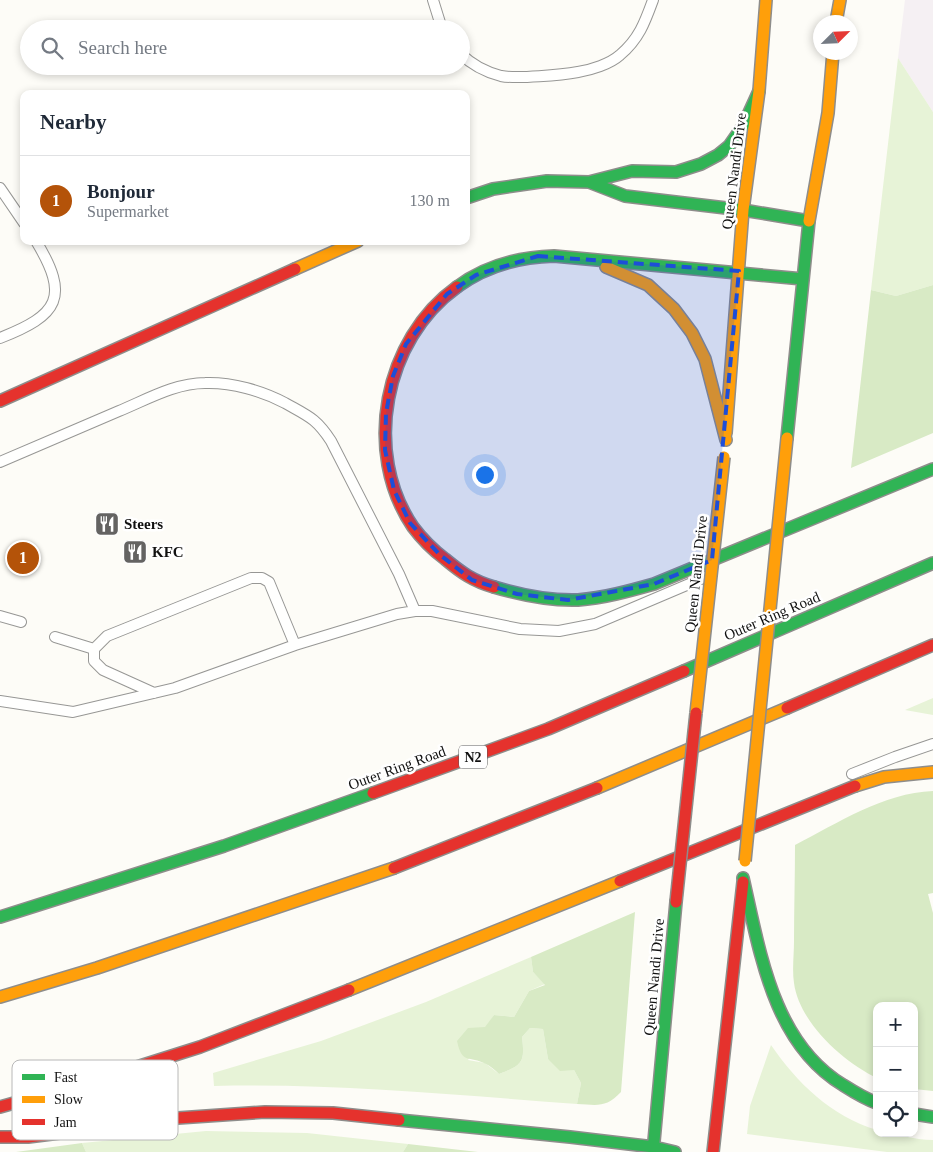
<!DOCTYPE html>
<meta charset="utf-8">
<style>
:root{--surface:#fff;--page:#f2f2f3;--text:#1f2937;--muted:#747a83;--line:#e0e1e3;--accent:#b45309}
body{margin:0;font-family:Georgia,serif;background:var(--page);color:var(--text)}
.controls{position:absolute;right:15px;bottom:15px;display:grid;overflow:hidden;border-radius:10px;box-shadow:0 2px 8px #0003}
.controls button{width:45px;height:45px;display:grid;place-items:center;padding:0;border:0;border-bottom:1px solid var(--line);background:var(--surface);color:var(--text);font:25px sans-serif}
.compass{position:absolute;left:813px;top:15px;width:45px;height:45px;border-radius:50%;background:var(--surface);box-shadow:0 2px 8px #0003;rotate:66deg}
.you{position:absolute;left:484px;top:474px;width:18px;height:18px;margin:-12px;border:4px solid #fff;border-radius:50%;background:#1a73e8;box-shadow:0 0 0 8px #1a73e833}
.badge{display:grid;place-items:center;width:32px;height:32px;border-radius:50%;background:var(--accent);color:#fff;font-size:16px;font-weight:700}
.pin{position:absolute;translate:-50% -50%;border:2px solid #fff;box-shadow:0 1px 5px #0006}
.list{margin:0;padding:0;list-style:none}
h2{display:flex;justify-content:space-between;align-items:center;height:65px;margin:0;padding:0 20px;font-size:21px}
h2 small{font-size:16px;font-weight:400;color:var(--muted)}
.list li{display:grid;grid-template-columns:32px 1fr auto;gap:15px;align-items:center;box-sizing:border-box;height:90px;padding:0 20px;border-top:1px solid var(--line)}
.list b{display:block;font-size:19px;white-space:nowrap}
.list p{margin:0;font-size:16px;white-space:nowrap;color:var(--muted)}
.list em{font-size:16px;font-style:normal;color:var(--muted)}
.icon{flex:none;width:28px;height:28px;fill:none;stroke:currentColor;stroke-width:2;stroke-linecap:round;stroke-linejoin:round}
.map{position:relative;flex:none;width:933px;height:1152px;overflow:hidden}
.search{position:absolute;background:var(--surface);box-shadow:0 2px 8px #0003;left:20px;top:20px;width:450px;height:55px;display:flex;align-items:center;gap:12px;box-sizing:border-box;padding:0 18px;border-radius:28px;color:var(--muted);font-size:19px}
.panel{position:absolute;background:var(--surface);box-shadow:0 2px 8px #0003;left:20px;top:90px;width:450px;height:155px;border-radius:10px}
.map>svg:first-child{display:block}
.industrial{fill:#f5f0f3}
.green{fill:#e7f3d7}
.forest{fill:#d8eac5}
.lines{fill:none;stroke-linecap:round;stroke-linejoin:round}
.lane-casing{stroke:#979795;stroke-width:12}
.fast-casing{stroke:#8e8d8b;stroke-width:14}
.slow-casing{stroke:#8e8d8b;stroke-width:14}
.jam-casing{stroke:#8e8d8b;stroke-width:14}
.lane{stroke:#fffffe;stroke-width:10}
.fast{stroke:#30b455;stroke-width:11}
.slow{stroke:#ff9f0a;stroke-width:11}
.jam{stroke:#e5322d;stroke-width:11}
.slow-bridge-casing{stroke:#8e8d8b;stroke-width:14;stroke-linecap:butt}
.jam-bridge-casing{stroke:#8e8d8b;stroke-width:14;stroke-linecap:butt}
.slow-bridge{stroke:#ff9f0a;stroke-width:11}
.jam-bridge{stroke:#e5322d;stroke-width:11}
.marked{fill:#1d4ed8;fill-opacity:0.2;stroke:#1d4ed8;stroke-width:4;stroke-dasharray:10 6;stroke-linejoin:round}
.labels{text-anchor:middle;stroke-width:5;stroke-linejoin:round;paint-order:stroke}
.shield{fill:#fff;stroke:#585858;stroke-width:1}
.shield-label{font-size:14px;font-weight:bold;fill:#111}
.street-label{font-size:15px;fill:#111;stroke:#fff}
.poi-label{font-size:15px;font-weight:bold;fill:#111;stroke:#fff;text-anchor:start}
.key{fill:#fff;stroke:#b8b8b8;stroke-width:1}
.key-label{font-size:14px;fill:#111}
</style>
<div class="map">
<svg width="933" height="1152" viewBox="0 0 933 1152">
<rect width="100%" height="100%" fill="#fdfcf7"/>
<path class="industrial" d="M 905,0 L 933,0 L 933,112 L 898,58 Z"/>
<path class="green" d="M 898,58 L 933,112 L 933,285 L 896,296 L 871,290 Z
M 933,698 L 933,715 L 905,710 Z
M 531,957 L 533,972 L 545,984 L 529,991 L 514,1017 L 494,1015 L 468,1060 L 485,1063 L 499,1074 C 523,1065 525,1062 522,1037 L 530,1028 L 543,1029 L 548,1059 L 574,1070 L 581,1083 L 577,1104 C 456,1095 335,1083 214,1086 L 213,1073 L 321,1041 L 426,1002 Z
M 771,1045 C 797,1083 831,1116 877,1130 L 877,1133 C 896,1133 914,1140 933,1140 L 933,1152 L 887,1152 L 747,1134 L 750,1106 Z
M 206,1131 L 307,1133 L 408,1144 L 403,1152 L 86,1152 L 82,1143 Z"/>
<path class="forest" d="M 933,285 L 933,433 L 851,468 L 871,290 L 896,296 Z
M 933,791 L 933,893 L 928,894 L 933,913 L 933,1091 L 914,1089 L 914,1006 L 877,1006 L 877,1078 C 843,1062 799,1022 794,983 C 792,970 794,955 794,941 C 794,909 795,877 795,845 C 838,823 883,793 933,791 Z
M 635,912 L 621,1092 C 606,1108 598,1105 577,1104 L 581,1083 L 574,1070 L 560,1071 L 548,1059 L 543,1029 L 530,1028 L 522,1037 C 525,1062 523,1065 499,1074 C 495,1070 490,1066 486,1064 C 469,1055 462,1065 457,1041 L 468,1028 L 485,1027 L 494,1015 L 514,1017 L 529,991 L 545,985 L 533,972 L 531,957 Z
M 82,1143 L 86,1152 L 16,1152 Z
M 408,1144 L 478,1152 L 403,1152 Z"/>
<g class="lines">
<defs>
<path id="lane" d="M 433,0 L 442,29
M 461,54 C 472,65 486,72 501,76 C 516,79 562,75 578,72 C 591,70 610,64 620,55 C 639,39 645,22 653,0
M 0,188 L 24,223
M 0,338 C 59,315 70,297 36,241
M 0,462 C 40,445 79,428 119,411 C 146,400 175,383 205,383 C 232,382 262,391 285,403 C 308,416 316,418 331,441 L 399,574 L 415,611
M 0,616 L 21,622
M 55,637 L 94,649
M 154,693 L 103,670 L 94,661 L 94,649 L 107,636 L 251,578 L 262,578 L 269,582 L 295,645
M 0,701 L 73,712 L 175,688 L 295,645 L 397,614 L 415,611 L 432,611 L 520,629 L 559,631 L 595,624 L 708,576
M 852,774 L 895,757 L 933,744"/>
<path id="fast" d="M 589,182 L 625,196 L 743,210 L 809,221
M 466,198 L 493,189 L 547,181 L 589,182 L 632,171 L 676,172 L 701,164 L 718,155 L 729,146 L 743,126 L 759,91
M 457,287 C 485,266 520,257 554,256 L 803,279
M 787,438 L 809,221
M 494,587 C 521,595 550,601 578,600 C 604,598 629,591 654,584 L 933,469
M 684,671 L 933,563
M 743,878 C 760,952 773,1043 843,1085 C 854,1092 865,1099 877,1103
M 0,917 L 224,846 L 373,793
M 914,1114 L 933,1117
M 399,1120 L 570,1137 L 654,1147 L 675,1152
M 653,1152 L 676,902"/>
<path id="slow" d="M 836,22 L 840,0
M 809,221 L 828,113 L 833,52
M 606,267 L 648,285 L 674,309 L 692,333 L 705,359 L 726,440
M 295,269 L 358,241
M 726,433 L 743,210 L 759,91 L 766,0
M 855,786 L 884,777 L 933,772
M 597,788 L 787,708
M 349,990 L 620,881
M 0,997 L 97,968 L 394,868"/>
<path id="jam" d="M 457,287 C 384,339 362,452 413,527 C 422,539 433,550 445,559 C 462,573 473,581 494,587
M 0,401 L 295,269
M 787,708 L 933,645
M 373,793 L 548,729 L 684,671
M 394,868 L 597,788
M 620,881 L 855,786
M 0,1107 L 102,1078 L 200,1047 L 349,990
M 0,1137 L 28,1137 L 178,1118 L 265,1112 L 333,1113 L 399,1120
M 713,1152 L 743,882"/>
</defs>
<use href="#lane" class="lane-casing"/>
<use href="#fast" class="fast-casing"/>
<use href="#slow" class="slow-casing"/>
<use href="#jam" class="jam-casing"/>
<use href="#lane" class="lane"/>
<use href="#fast" class="fast"/>
<use href="#slow" class="slow"/>
<use href="#jam" class="jam"/>
<defs>
<path id="slow-bridge" d="M 696,713 L 724,457
M 745,861 L 787,438"/>
<path id="jam-bridge" d="M 676,902 L 696,713"/>
</defs>
<use href="#slow-bridge" class="slow-bridge-casing"/>
<use href="#jam-bridge" class="jam-bridge-casing"/>
<use href="#slow-bridge" class="slow-bridge"/>
<use href="#jam-bridge" class="jam-bridge"/>
</g>
<path class="marked" d="M 538,256 L 739,271 L 712,560 L 654,584 L 568,600 L 517,594 L 472,580 L 439,554 L 410,523 L 394,490 L 385,450 L 386,413 L 393,376 L 406,344 L 447,294 L 476,275 Z"/>
<defs>
<symbol id="restaurant-square" viewBox="-11 -11 22 22"><rect x="-9" y="-9" width="18" height="18" rx="4" fill="#646362" stroke="#fff"/><path d="M-5-6h1v4h1v-4h1v4h1v-4h1v5L-1.5 .5V6h-2V.5L-5-1ZM5-6V6H3V1.5H1.5Q1.5-4 5-6Z" fill="#fff"/></symbol>
</defs>
<g fill-rule="evenodd">
<use href="#restaurant-square" x="93" y="510" width="28" height="28"/>
<use href="#restaurant-square" x="121" y="538" width="28" height="28"/>
</g>
<g class="labels">
<rect class="shield" x="459" y="745.5" width="28" height="23" rx="4"/>
<g class="shield-label">
<text x="473" y="762">N2</text>
</g>
<g class="street-label">
<text transform="translate(734 171) rotate(-83)" y="5">Queen Nandi Drive</text>
<text transform="translate(696 574) rotate(-84)" y="5">Queen Nandi Drive</text>
<text transform="translate(772 616) rotate(-23)" y="5">Outer Ring Road</text>
<text transform="translate(397 768) rotate(-20)" y="5">Outer Ring Road</text>
<text transform="translate(654 977) rotate(-85)" y="5">Queen Nandi Drive</text>
</g>
<g class="poi-label">
<text x="124" y="529">Steers</text>
<text x="152" y="557">KFC</text>
</g>
</g>
<rect x="12" y="1060" width="166" height="80" rx="8" class="key"/>
<rect x="22" y="1074" width="23" height="6" fill="#30b455"/>
<rect x="22" y="1096" width="23" height="7" fill="#ff9f0a"/>
<rect x="22" y="1119" width="23" height="6" fill="#e5322d"/>
<g class="key-label">
<text x="54" y="1082">Fast</text>
<text x="54" y="1104">Slow</text>
<text x="54" y="1127">Jam</text>
</g>
</svg>
<div class="controls">
<button>+</button>
<button>−</button>
<button><svg class="icon" aria-label="locate" viewBox="0 0 24 24"><circle cx="12" cy="12" r="6"/><path d="M12 2v4M12 18v4M2 12h4M18 12h4"/></svg></button>
</div>
<svg class="compass" viewBox="-18 -18 36 36"><path d="M0-13l5 13h-10z" fill="#e53935"/><path d="M0 13l5-13h-10z" fill="#747a83"/></svg>
<div class="you"></div>
<div class="pin badge" style="left:23px;top:558px">1</div>
<div class="search"><svg class="icon" aria-label="search" viewBox="0 0 24 24"><circle cx="10" cy="10" r="6"/><path d="M15 15l6 6"/></svg>Search here</div>
<section class="panel">
<h2>Nearby<small></small></h2>
<ul class="list">
<li><span class="badge">1</span><div><b>Bonjour</b><p>Supermarket</p></div><em>130 m</em></li>
</ul>
</section>
</div>
